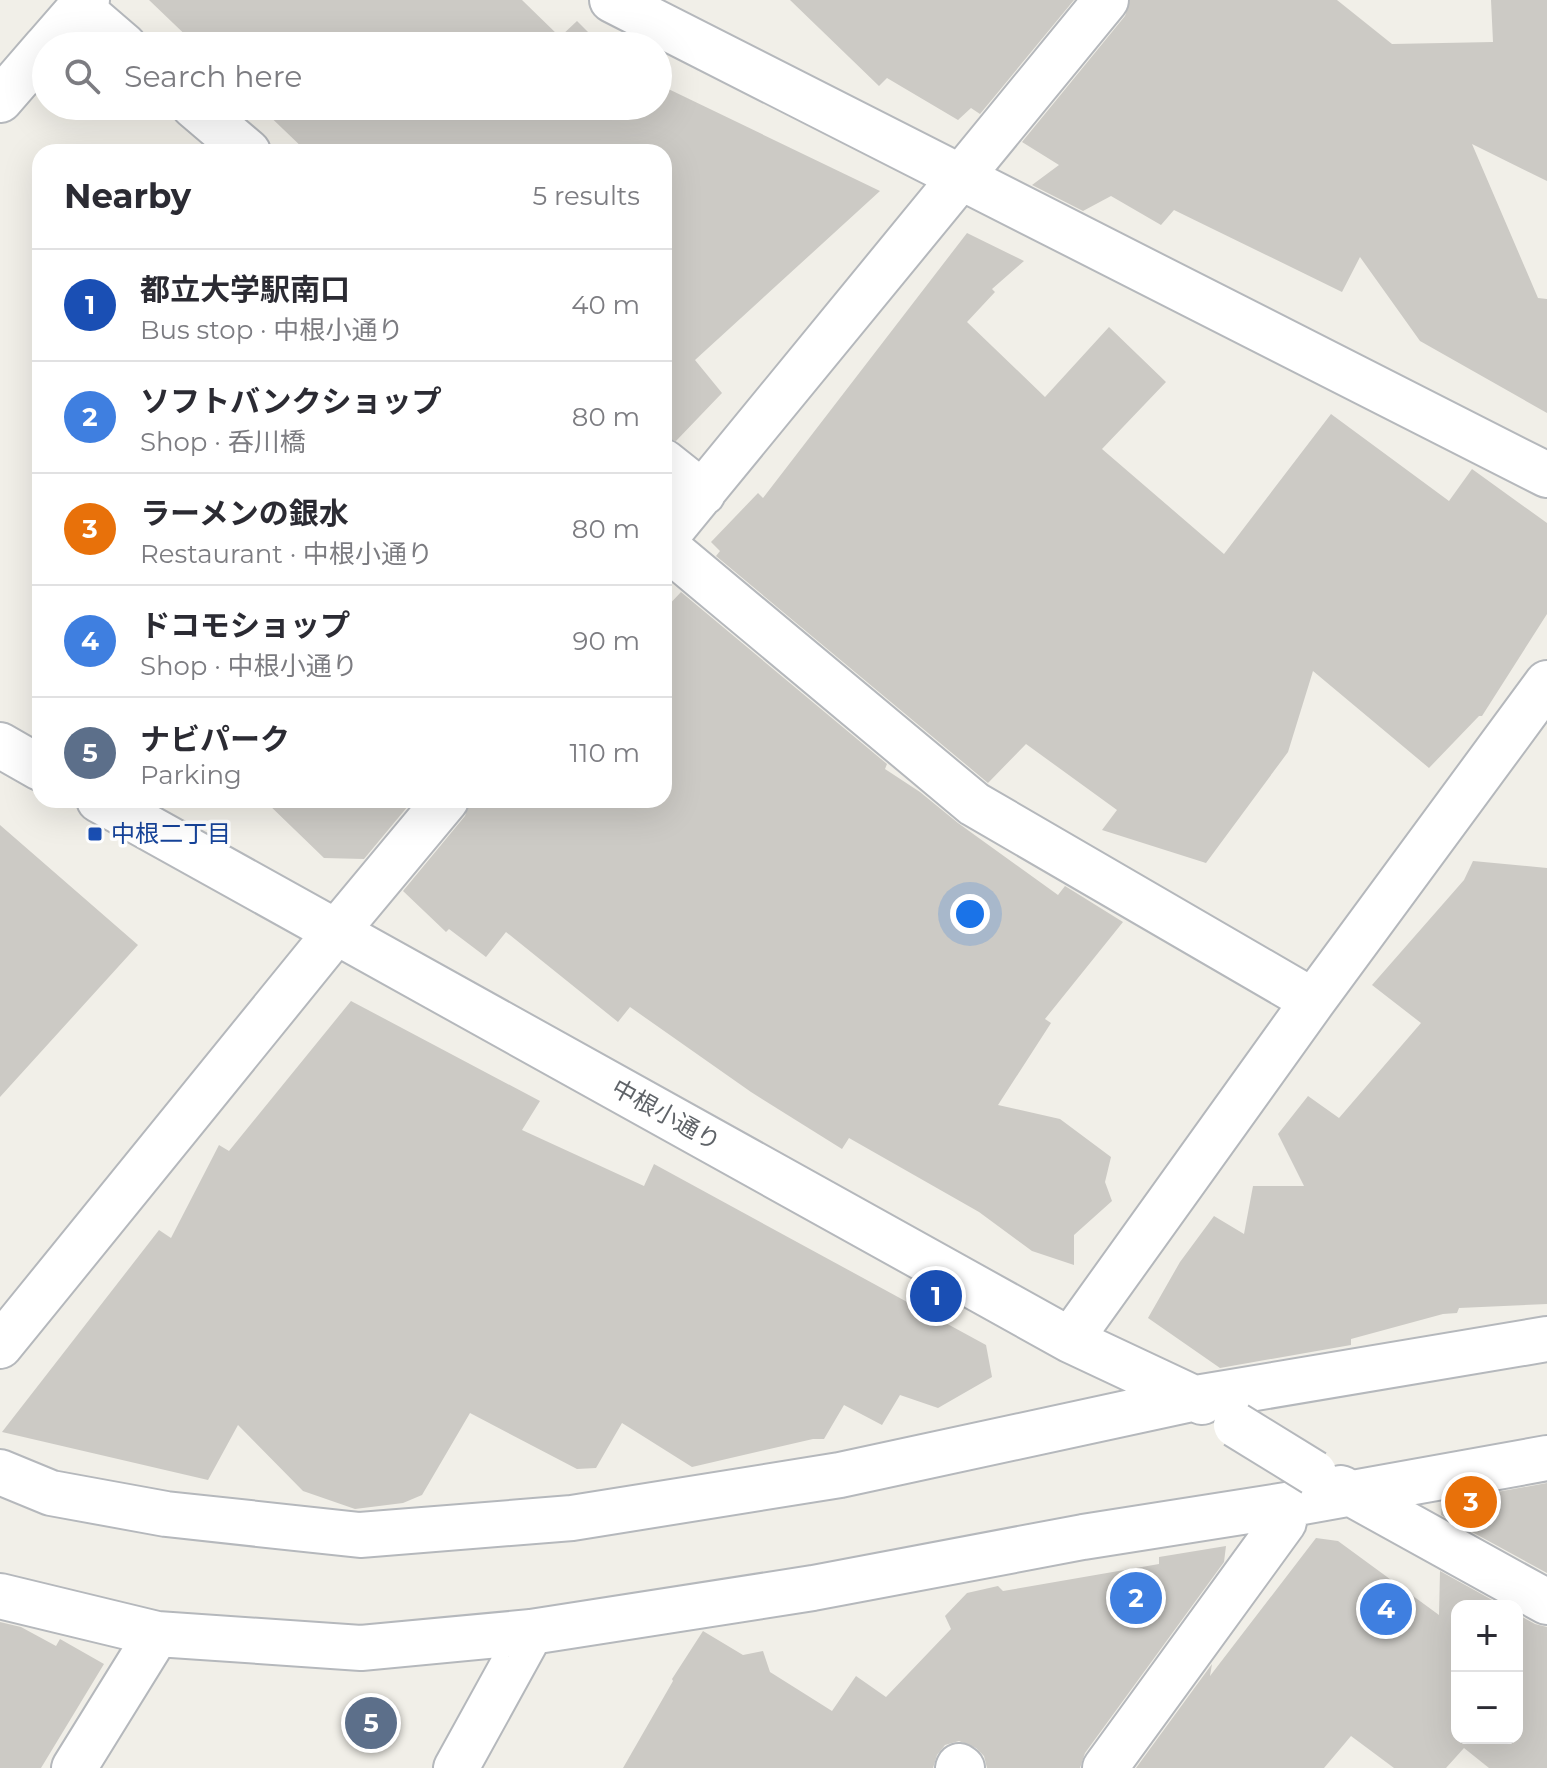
<!DOCTYPE html>
<meta charset="utf-8">
<style>
:root{--surface:#fff;--page:#f7f7f7;--text:#2b2b33;--muted:#7c7c81;--line:#e1e1e2;--accent:#ea4335}
body{margin:0;font-family:Montserrat,"Noto Sans JP",sans-serif;background:var(--page);color:var(--text)}
.controls{position:absolute;right:24px;bottom:24px;display:grid;overflow:hidden;border-radius:16px;box-shadow:0 8px 32px #0002}
.controls button{width:72px;height:72px;display:grid;place-items:center;padding:0;border:0;border-bottom:2px solid var(--line);background:var(--surface);color:var(--text);font:40px sans-serif}
.you{position:absolute;left:970px;top:914px;width:28px;height:28px;margin:-20px;border:6px solid #fff;border-radius:50%;background:#1a73e8;box-shadow:0 0 0 12px #1a73e833}
.badge{display:grid;place-items:center;width:52px;height:52px;border-radius:50%;background:var(--accent);color:#fff;font-size:26px;font-weight:700}
.pin{position:absolute;translate:-50% -50%;border:4px solid #fff;box-shadow:0 2px 8px #0006}
.list{margin:0;padding:0;list-style:none}
h2{display:flex;justify-content:space-between;align-items:center;height:104px;margin:0;padding:0 32px;font-size:34px}
h2 small{font-size:26px;font-weight:400;color:var(--muted)}
.list li{display:grid;grid-template-columns:52px 1fr auto;gap:24px;align-items:center;box-sizing:border-box;height:112px;padding:0 32px;border-top:2px solid var(--line)}
.list b{display:block;font-size:30px;white-space:nowrap}
.list p{margin:0;font-size:26px;white-space:nowrap;color:var(--muted)}
.list em{font-size:26px;font-style:normal;color:var(--muted)}
.icon{flex:none;width:44px;height:44px;fill:none;stroke:currentColor;stroke-width:2;stroke-linecap:round;stroke-linejoin:round}
.map{position:relative;flex:none;width:1547px;height:1768px;overflow:hidden}
.search{position:absolute;background:var(--surface);box-shadow:0 8px 32px #0002;left:32px;top:32px;width:640px;height:88px;display:flex;align-items:center;gap:20px;box-sizing:border-box;padding:0 28px;border-radius:44px;color:var(--muted);font-size:30px}
.panel{position:absolute;background:var(--surface);box-shadow:0 8px 32px #0002;left:32px;top:144px;width:640px;height:664px;border-radius:24px}
.map>svg:first-child{display:block}
.building{fill:#cccac5}
.lines{fill:none;stroke-linecap:round;stroke-linejoin:round}
.minor-casing{stroke:#b5b8bc;stroke-width:48}
.minor{stroke:#fff;stroke-width:44}
.minor-bridge-casing{stroke:#b5b8bc;stroke-width:48;stroke-linecap:butt}
.minor-bridge{stroke:#fff;stroke-width:44}
.transit-dot{fill:#1a4fb4;stroke:#fff;stroke-width:3}
.labels{text-anchor:middle;stroke-width:7;stroke-linejoin:round;paint-order:stroke}
.transit-label{font-size:24px;fill:#164399;stroke:#fff;text-anchor:start}
.street-label{font-size:24px;fill:#5f6368;stroke:#fff}
</style>
<div class="map">
<svg width="1547" height="1768" viewBox="0 0 1547 1768">
<rect width="100%" height="100%" fill="#f1efe8"/>
<path class="building" d="M 149,0 L 522,0 L 560,37 L 577,21 L 602,46 L 197,46 Z
M 790,0 L 1074,0 L 980,114 L 971,108 L 958,120 L 887,78 L 879,86 Z
M 1130,0 L 1337,0 L 1392,44 L 1493,42 L 1491,0 L 1547,0 L 1547,181 L 1472,144 L 1538,298 L 1547,299 L 1547,413 L 1420,341 L 1360,257 L 1342,292 L 1174,210 L 1161,225 L 1111,196 L 1083,211 L 1032,185 L 1059,165 L 1022,142 L 1125,16 Z
M 658,84 L 880,191 L 695,360 L 722,393 L 676,441 L 664,438 L 664,152 L 307,152 L 259,106 L 658,106 Z
M 967,233 L 1024,261 L 992,289 L 995,292 L 967,322 L 1045,397 L 1109,327 L 1166,382 L 1102,449 L 1224,554 L 1331,414 L 1449,501 L 1472,469 L 1547,523 L 1547,614 L 1482,716 L 1479,716 L 1429,768 L 1313,671 L 1288,752 L 1206,863 L 1102,830 L 1117,810 L 1026,744 L 988,783 L 716,556 L 720,551 L 711,542 L 758,493 L 763,498 Z
M 681,592 L 887,764 L 885,769 L 920,792 L 958,823 L 1058,895 L 1065,886 L 1123,922 L 1045,1019 L 1051,1023 L 998,1105 L 1060,1119 L 1111,1157 L 1105,1182 L 1112,1201 L 1074,1235 L 1074,1265 L 1032,1251 L 979,1212 L 849,1138 L 842,1149 L 751,1092 L 630,1007 L 618,1022 L 506,932 L 486,957 L 449,929 L 446,932 L 403,891 L 465,816 L 470,800 L 664,800 L 664,610 Z
M 264,800 L 413,800 L 364,859 L 324,858 Z
M 0,825 L 138,945 L 0,1097 Z
M 1473,861 L 1547,868 L 1547,1304 L 1459,1308 L 1457,1313 L 1443,1314 L 1351,1339 L 1351,1345 L 1220,1368 L 1148,1318 L 1180,1262 L 1214,1216 L 1244,1234 L 1253,1186 L 1304,1186 L 1278,1134 L 1308,1096 L 1339,1118 L 1421,1023 L 1372,985 L 1464,880 Z
M 351,1001 L 540,1101 L 522,1130 L 644,1186 L 654,1164 L 986,1345 L 992,1377 L 938,1408 L 900,1395 L 882,1425 L 844,1405 L 824,1439 L 813,1439 L 692,1467 L 622,1423 L 596,1468 L 577,1469 L 470,1413 L 422,1495 L 403,1503 L 355,1509 L 303,1491 L 238,1425 L 208,1480 L 2,1432 L 159,1230 L 171,1238 L 219,1145 L 229,1151 Z
M 1547,1483 L 1547,1573 L 1441,1515 L 1442,1502 Z
M 1316,1538 L 1338,1541 L 1439,1615 L 1440,1571 L 1503,1606 L 1457,1606 L 1457,1738 L 1517,1738 L 1517,1614 L 1535,1624 L 1547,1627 L 1547,1768 L 1489,1768 L 1464,1748 L 1446,1768 L 1394,1768 L 1351,1736 L 1324,1768 L 1136,1768 L 1212,1664 L 1210,1676 Z
M 1226,1546 L 1224,1562 L 1085,1753 L 1080,1768 L 987,1768 L 984,1756 L 976,1748 L 959,1741 L 945,1745 L 937,1755 L 933,1768 L 623,1768 L 673,1681 L 672,1679 L 703,1631 L 743,1655 L 763,1651 L 770,1672 L 832,1711 L 856,1676 L 886,1697 L 951,1629 L 945,1616 L 967,1593 L 998,1586 L 1003,1591 L 1159,1564 L 1159,1557 Z
M 0,1622 L 21,1627 L 56,1646 L 60,1639 L 104,1664 L 41,1768 L 0,1768 Z"/>
<g class="lines">
<defs>
<path id="minor" d="M 612,0 L 1547,475
M 80,8 L 124,46
M 47,46 L 87,0
M 0,100 L 46,47
M 194,106 L 248,152
M 664,462 L 703,493
M 664,539 L 1106,0
M 664,545 L 974,804 L 1313,1001
M 0,745 L 40,768
M 99,800 L 1070,1340 L 1202,1402
M 1070,1340 L 1313,1001 L 1547,683
M 0,1346 L 336,932 L 446,800
M 0,1472 L 51,1493 L 166,1514 L 360,1535 L 572,1518 L 840,1475 L 1196,1398 L 1547,1339
M 1341,1488 L 1547,1602
M 0,1596 L 157,1634 L 361,1648 L 531,1632 L 813,1588 L 1083,1537 L 1286,1505 L 1547,1458
M 74,1768 L 157,1634
M 456,1768 L 531,1632
M 958,1768 L 959,1766 L 962,1768
M 1105,1768 L 1284,1522 L 1286,1505"/>
</defs>
<use href="#minor" class="minor-casing"/>
<use href="#minor" class="minor"/>
<defs>
<path id="minor-bridge" d="M 1236,1425 L 1314,1473"/>
</defs>
<use href="#minor-bridge" class="minor-bridge-casing"/>
<use href="#minor-bridge" class="minor-bridge"/>
</g>
<rect class="transit-dot" x="87" y="826" width="16" height="16" rx="4"/>
<g class="labels">
<g class="transit-label">
<text x="111" y="842">中根二丁目</text>
</g>
<g class="street-label">
<text transform="translate(666 1115) rotate(29)" y="8">中根小通り</text>
</g>
</g>
</svg>
<div class="controls">
<button>+</button>
<button>−</button>
</div>
<div class="you"></div>
<div class="pin badge" style="left:936px;top:1296px;background:#1a4fb4">1</div>
<div class="pin badge" style="left:1136px;top:1598px;background:#3f7fe0">2</div>
<div class="pin badge" style="left:1471px;top:1502px;background:#e8710a">3</div>
<div class="pin badge" style="left:1386px;top:1609px;background:#3f7fe0">4</div>
<div class="pin badge" style="left:371px;top:1723px;background:#5c6f8a">5</div>
<div class="search"><svg class="icon" aria-label="search" viewBox="0 0 24 24"><circle cx="10" cy="10" r="6"/><path d="M15 15l6 6"/></svg>Search here</div>
<section class="panel">
<h2>Nearby<small>5 results</small></h2>
<ul class="list">
<li><span class="badge" style="background:#1a4fb4">1</span><div><b>都立大学駅南口</b><p>Bus stop · 中根小通り</p></div><em>40 m</em></li>
<li><span class="badge" style="background:#3f7fe0">2</span><div><b>ソフトバンクショップ</b><p>Shop · 呑川橋</p></div><em>80 m</em></li>
<li><span class="badge" style="background:#e8710a">3</span><div><b>ラーメンの銀水</b><p>Restaurant · 中根小通り</p></div><em>80 m</em></li>
<li><span class="badge" style="background:#3f7fe0">4</span><div><b>ドコモショップ</b><p>Shop · 中根小通り</p></div><em>90 m</em></li>
<li><span class="badge" style="background:#5c6f8a">5</span><div><b>ナビパーク</b><p>Parking</p></div><em>110 m</em></li>
</ul>
</section>
</div>
